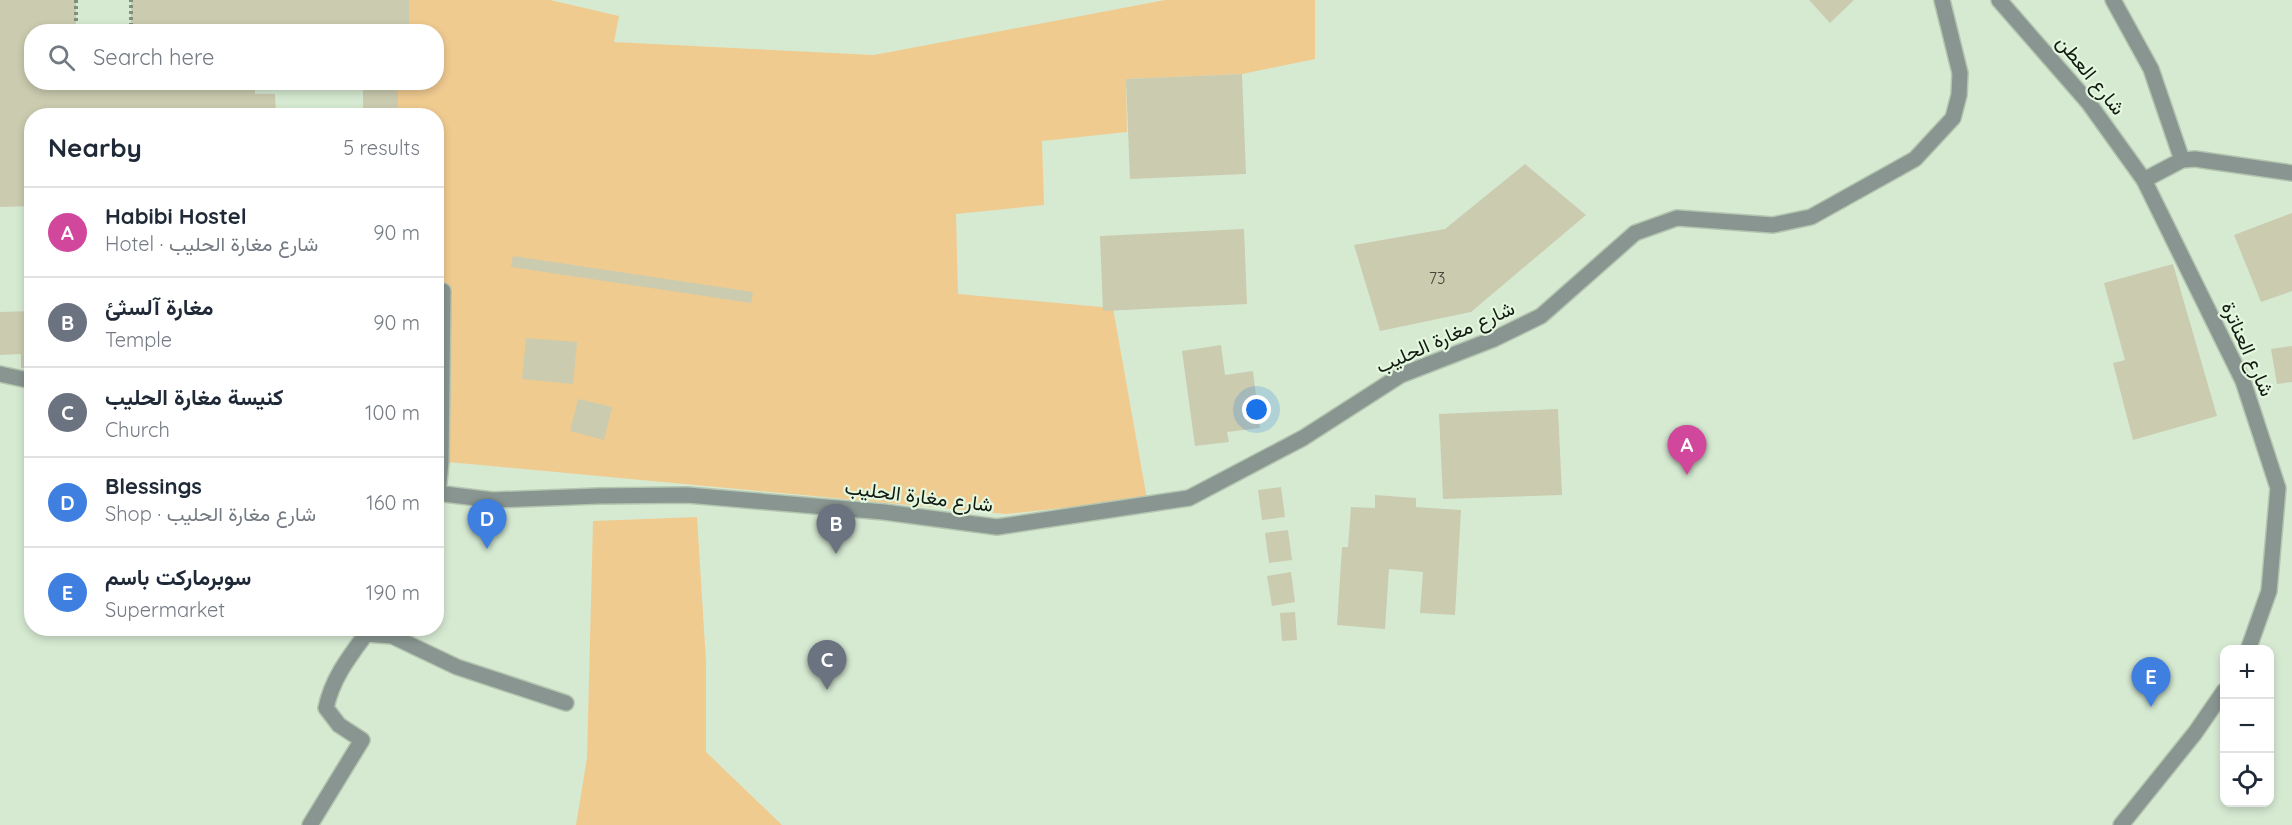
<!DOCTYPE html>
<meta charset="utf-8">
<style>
:root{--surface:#fff;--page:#f6f6f7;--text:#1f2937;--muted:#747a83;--line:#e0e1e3;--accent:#bf4291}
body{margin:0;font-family:Quicksand,Vazirmatn,sans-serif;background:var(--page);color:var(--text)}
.controls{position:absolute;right:18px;bottom:18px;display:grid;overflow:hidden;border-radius:12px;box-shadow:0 3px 9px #0003}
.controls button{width:54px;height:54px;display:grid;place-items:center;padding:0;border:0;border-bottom:2px solid var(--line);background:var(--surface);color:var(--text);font:30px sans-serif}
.you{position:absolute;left:1257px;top:410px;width:21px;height:21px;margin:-15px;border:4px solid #fff;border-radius:50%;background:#1a73e8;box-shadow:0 0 0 9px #1a73e833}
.badge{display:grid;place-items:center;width:39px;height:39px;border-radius:50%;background:var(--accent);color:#fff;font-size:20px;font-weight:700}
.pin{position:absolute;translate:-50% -50px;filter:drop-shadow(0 2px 3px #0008)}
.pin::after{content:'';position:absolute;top:32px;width:21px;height:18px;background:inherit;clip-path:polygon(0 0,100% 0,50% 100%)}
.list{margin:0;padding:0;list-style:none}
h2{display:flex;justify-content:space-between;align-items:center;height:78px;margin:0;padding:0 24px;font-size:26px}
h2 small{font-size:20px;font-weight:400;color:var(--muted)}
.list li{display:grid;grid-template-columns:39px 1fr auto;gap:18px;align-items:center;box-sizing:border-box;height:90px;padding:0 24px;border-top:2px solid var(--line)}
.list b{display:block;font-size:22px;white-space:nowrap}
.list p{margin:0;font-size:20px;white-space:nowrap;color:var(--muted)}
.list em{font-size:20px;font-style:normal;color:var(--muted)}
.icon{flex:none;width:33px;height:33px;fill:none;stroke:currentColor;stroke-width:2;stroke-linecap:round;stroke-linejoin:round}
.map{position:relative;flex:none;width:2292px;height:825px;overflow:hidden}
.search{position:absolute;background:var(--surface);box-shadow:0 3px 9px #0003;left:24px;top:24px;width:420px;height:66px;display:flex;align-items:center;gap:15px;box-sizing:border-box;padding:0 21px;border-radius:24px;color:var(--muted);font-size:22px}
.panel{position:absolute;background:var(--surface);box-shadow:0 3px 9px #0003;left:24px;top:108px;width:420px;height:528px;border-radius:24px}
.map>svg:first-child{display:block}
.green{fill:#f0cb90}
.building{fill:#cacbaf}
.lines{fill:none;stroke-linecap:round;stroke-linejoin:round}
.service-casing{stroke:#b3c5af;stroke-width:18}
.minor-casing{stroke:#b3c5af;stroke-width:18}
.tertiary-casing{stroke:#b3c5af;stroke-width:18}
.path{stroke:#818f7e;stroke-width:4;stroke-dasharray:3 3;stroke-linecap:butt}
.service{stroke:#889590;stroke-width:15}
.minor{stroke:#889590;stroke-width:15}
.tertiary{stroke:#889590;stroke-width:15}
.labels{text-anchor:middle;stroke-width:4.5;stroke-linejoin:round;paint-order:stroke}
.number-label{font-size:16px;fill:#414639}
.street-label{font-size:20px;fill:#131a12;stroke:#e3f7df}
</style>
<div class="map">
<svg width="2292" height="825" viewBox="0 0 2292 825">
<rect width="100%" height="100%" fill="#d6ead2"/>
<path class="green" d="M 409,0 L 550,0 L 619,16 L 614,42 L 874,55 L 1165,0 L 1315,0 L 1315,59 L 1242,74 L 1126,79 L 1127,132 L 1042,141 L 1044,205 L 956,214 L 958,294 L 1113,308 L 1147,499 L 1006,514 L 437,461 L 436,116 L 398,115 L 398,83 L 436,82 L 436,32 L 409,31 Z
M 697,517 L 706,662 L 706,752 L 782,825 L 576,825 L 587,758 L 593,521 Z"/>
<path class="building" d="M 0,0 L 76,0 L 76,32 L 32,32 L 32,82 L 255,82 L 255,94 L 275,94 L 276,116 L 32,116 L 32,206 L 0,207 Z
M 131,0 L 409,0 L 409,32 L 131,32 Z
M 1809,0 L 1854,0 L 1830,23 Z
M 1242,74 L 1246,174 L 1130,179 L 1126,79 Z
M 363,82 L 398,82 L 398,116 L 363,116 Z
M 1525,164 L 1586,215 L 1471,312 L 1380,331 L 1354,245 L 1445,229 Z
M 2292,213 L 2292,291 L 2261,302 L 2234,235 Z
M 1244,229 L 1247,304 L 1103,311 L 1100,236 Z
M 513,256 L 753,292 L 751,303 L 511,267 Z
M 2173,264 L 2217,416 L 2133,440 L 2113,363 L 2125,360 L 2104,283 Z
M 32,311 L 32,368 L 21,368 L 21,354 L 0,355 L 0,312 Z
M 526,338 L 577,342 L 573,384 L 522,379 Z
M 1221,345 L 1225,375 L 1253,371 L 1260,428 L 1227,432 L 1229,442 L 1195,446 L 1182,351 Z
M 2292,346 L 2292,382 L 2277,384 L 2271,349 Z
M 578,399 L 612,407 L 604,440 L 570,431 Z
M 1558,409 L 1562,495 L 1443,499 L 1439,414 Z
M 1281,487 L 1285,517 L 1262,520 L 1258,490 Z
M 1375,495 L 1416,498 L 1416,507 L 1461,510 L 1455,615 L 1420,613 L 1423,572 L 1389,569 L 1385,629 L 1337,625 L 1342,547 L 1348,547 L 1351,507 L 1375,508 Z
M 1288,530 L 1292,560 L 1269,563 L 1265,533 Z
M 1291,572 L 1295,602 L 1272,606 L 1267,576 Z
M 1295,612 L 1297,640 L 1282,641 L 1280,613 Z"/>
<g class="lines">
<defs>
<path id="service" d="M 438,493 L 441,461 L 443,291"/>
<path id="minor" d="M 2113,0 L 2151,69 L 2182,160
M 2144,180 L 2182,160 L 2195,159 L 2292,173
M 0,374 L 32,381
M 436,493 L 493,500 L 598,496 L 687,495 L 884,512 L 997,527 L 1189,498 L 1303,438 L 1401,375 L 1494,339 L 1541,316 L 1635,233 L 1677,218 L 1773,225 L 1811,217 L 1915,159 L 1953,118 L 1959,95 L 1960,73 L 1942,0
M 362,628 L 366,634 L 392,636 L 457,667 L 566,703
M 310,825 L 362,740 L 339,725 L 326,708 C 332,679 349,657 366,634"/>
<path id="tertiary" d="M 1999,0 L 2088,102 L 2144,180 L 2243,381 L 2278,488 L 2269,591 L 2248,650
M 2121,825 L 2195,733 L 2224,691"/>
</defs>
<use href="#service" class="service-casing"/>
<use href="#minor" class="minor-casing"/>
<use href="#tertiary" class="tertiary-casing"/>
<path class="path" d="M 76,0 L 76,32
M 131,32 L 131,0
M 263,116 L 263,112"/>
<use href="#service" class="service"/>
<use href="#minor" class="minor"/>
<use href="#tertiary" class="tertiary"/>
</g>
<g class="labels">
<g class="number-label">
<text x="1437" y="284">73</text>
</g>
<g class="street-label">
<text transform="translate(2091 75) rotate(51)" y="7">شارع العطن</text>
<text transform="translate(1445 337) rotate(-24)" y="7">شارع مغارة الحليب</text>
<text transform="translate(2248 349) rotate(66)" y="7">شارع العناترة</text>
<text transform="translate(919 496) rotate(7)" y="7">شارع مغارة الحليب</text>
</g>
</g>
</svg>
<div class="controls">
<button>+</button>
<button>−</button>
<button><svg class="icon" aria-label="locate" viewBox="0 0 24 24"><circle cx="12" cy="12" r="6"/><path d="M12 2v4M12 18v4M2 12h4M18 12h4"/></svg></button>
</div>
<div class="you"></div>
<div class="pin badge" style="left:1687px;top:475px;background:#d1479c">A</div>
<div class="pin badge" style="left:836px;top:554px;background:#6b7280">B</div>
<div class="pin badge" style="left:827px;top:690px;background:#6b7280">C</div>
<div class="pin badge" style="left:487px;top:549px;background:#3f7fe0">D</div>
<div class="pin badge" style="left:2151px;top:707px;background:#3f7fe0">E</div>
<div class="search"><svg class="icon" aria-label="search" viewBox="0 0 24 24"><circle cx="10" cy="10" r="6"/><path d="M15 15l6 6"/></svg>Search here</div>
<section class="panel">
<h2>Nearby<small>5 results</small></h2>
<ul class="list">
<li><span class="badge" style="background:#d1479c">A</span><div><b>Habibi Hostel</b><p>Hotel · شارع مغارة الحليب</p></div><em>90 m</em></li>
<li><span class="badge" style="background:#6b7280">B</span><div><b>مغارة آلسثئ</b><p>Temple</p></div><em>90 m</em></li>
<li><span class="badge" style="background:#6b7280">C</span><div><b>كنيسة مغارة الحليب</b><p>Church</p></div><em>100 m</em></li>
<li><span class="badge" style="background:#3f7fe0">D</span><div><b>Blessings</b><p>Shop · شارع مغارة الحليب</p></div><em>160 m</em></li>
<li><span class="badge" style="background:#3f7fe0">E</span><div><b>سوبرماركت باسم</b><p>Supermarket</p></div><em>190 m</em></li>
</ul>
</section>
</div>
